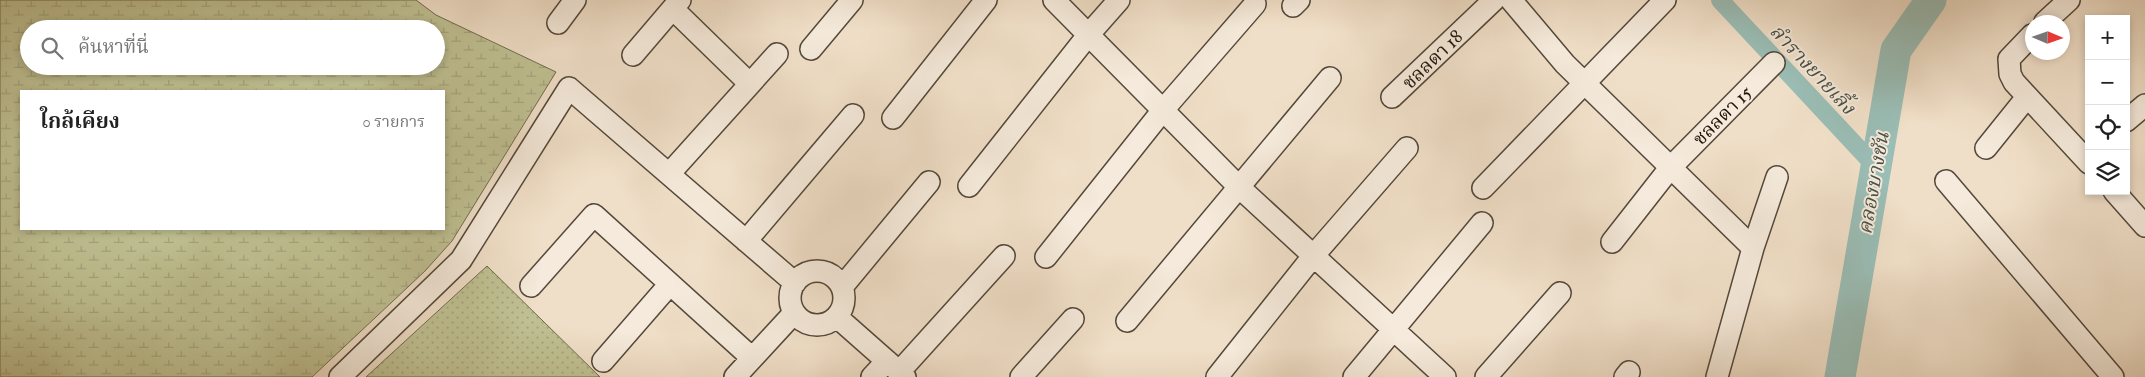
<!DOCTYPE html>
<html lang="th">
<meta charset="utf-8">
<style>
:root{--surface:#fff;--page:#f2f2f2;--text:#222;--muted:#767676;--line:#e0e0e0}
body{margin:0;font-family:"IM FELL Double Pica","Noto Serif Thai",serif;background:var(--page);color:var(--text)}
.controls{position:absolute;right:15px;top:15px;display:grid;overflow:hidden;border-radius:0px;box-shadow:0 2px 8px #0003}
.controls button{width:45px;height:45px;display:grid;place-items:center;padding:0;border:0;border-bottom:1px solid var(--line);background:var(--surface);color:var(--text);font:25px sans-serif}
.compass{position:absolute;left:2025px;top:15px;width:45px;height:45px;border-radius:50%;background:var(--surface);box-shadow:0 2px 8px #0003;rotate:92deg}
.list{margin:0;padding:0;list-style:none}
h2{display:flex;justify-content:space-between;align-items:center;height:65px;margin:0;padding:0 20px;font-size:21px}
h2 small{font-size:16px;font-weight:400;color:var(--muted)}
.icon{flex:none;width:28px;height:28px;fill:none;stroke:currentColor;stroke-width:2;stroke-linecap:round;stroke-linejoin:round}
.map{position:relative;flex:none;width:2145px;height:377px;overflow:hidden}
.search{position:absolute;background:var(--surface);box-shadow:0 2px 8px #0003;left:20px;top:20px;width:425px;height:55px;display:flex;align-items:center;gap:12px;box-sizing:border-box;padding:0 18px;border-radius:28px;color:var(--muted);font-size:19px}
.panel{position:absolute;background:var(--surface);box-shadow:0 2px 8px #0003;left:20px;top:90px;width:425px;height:140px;border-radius:0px}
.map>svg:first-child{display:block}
.grass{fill:url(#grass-dots);stroke:#6f6a4f}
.wetland{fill:url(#wetland-marsh);stroke:#6f6a4f;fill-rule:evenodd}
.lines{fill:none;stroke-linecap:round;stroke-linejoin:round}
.canal{stroke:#9abdb5;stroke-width:18}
.river{stroke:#9abdb5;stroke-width:31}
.minor-casing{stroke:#53483b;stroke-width:24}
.minor{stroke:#f5eadb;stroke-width:21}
.labels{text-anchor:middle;stroke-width:4;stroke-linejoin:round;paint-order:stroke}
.street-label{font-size:19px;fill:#1f150c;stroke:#f5eadb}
.water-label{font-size:20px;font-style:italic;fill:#4a5047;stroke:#f5eadb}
</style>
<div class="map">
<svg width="2145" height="377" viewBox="0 0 2145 377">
<defs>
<pattern id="grass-dots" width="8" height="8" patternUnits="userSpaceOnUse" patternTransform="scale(1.25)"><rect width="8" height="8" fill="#bfc092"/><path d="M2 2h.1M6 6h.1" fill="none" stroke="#a4a47d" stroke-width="1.8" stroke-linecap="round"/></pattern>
<pattern id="wetland-marsh" width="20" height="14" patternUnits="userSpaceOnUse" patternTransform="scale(1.25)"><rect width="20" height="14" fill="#bfc092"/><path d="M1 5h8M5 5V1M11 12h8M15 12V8" fill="none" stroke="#a4a47d"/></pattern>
</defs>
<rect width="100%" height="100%" fill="#f0dfc8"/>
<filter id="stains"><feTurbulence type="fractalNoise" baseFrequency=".004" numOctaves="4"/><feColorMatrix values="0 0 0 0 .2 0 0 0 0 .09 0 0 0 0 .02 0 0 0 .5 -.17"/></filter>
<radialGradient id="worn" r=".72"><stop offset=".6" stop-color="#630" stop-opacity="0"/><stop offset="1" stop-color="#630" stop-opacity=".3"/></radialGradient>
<path class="grass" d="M 487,266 L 600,377 L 366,377 Z"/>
<path class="wetland" d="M 0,0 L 416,0 L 436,15 L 556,72 L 452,241 L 425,271 L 312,377 L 0,377 ZM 29,29 L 436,29 L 436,66 L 29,66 ZM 21,91 L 444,91 L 444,229 L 21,229 Z"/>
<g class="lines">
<path class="canal" d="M 1720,0 L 1876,167"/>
<path class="river" d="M 1840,377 L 1896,50 L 1931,0"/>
<defs>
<path id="minor" d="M 1054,0 L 1240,188 L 1445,377
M 1511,0 L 1565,64 L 1753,248 L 1717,377
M 1293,6 L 1299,0
M 673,9 L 750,84
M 2045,22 L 2069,0
M 558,23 L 575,0
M 2032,35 L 2009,59 L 2010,74 L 2014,82 L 2089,163
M 811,49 L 852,0
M 633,55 L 680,0
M 1392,97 L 1494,0
M 893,118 L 986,0
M 2126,121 L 2145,105
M 1986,148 L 2027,97
M 669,174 L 777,54
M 1946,181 L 2113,377
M 969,186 L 1089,34 L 1119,0
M 1483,188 L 1665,0
M 2114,191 L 2145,226
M 746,241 L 853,115
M 1612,242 L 1670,168 L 1774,63
M 1753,248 L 1777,177
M 1046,257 L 1163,110 L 1255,4
M790 298a27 27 0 1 1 54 0a27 27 0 1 1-54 0Z
M 531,286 L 594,215 L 752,358
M 842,287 L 929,182
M 837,317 L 905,377
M 1127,321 L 1330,78
M 603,361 L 670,284
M 899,372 L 1004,256
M 340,377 L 461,260 L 569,88 L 795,283
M 735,377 L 794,313
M 872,377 L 887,361
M 1021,377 L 1073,319
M 1217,377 L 1314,255 L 1407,148
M 1354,377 L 1482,223
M 1486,377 L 1560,293
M 1625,377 L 1629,372"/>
</defs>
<use href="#minor" class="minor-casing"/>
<use href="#minor" class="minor"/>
</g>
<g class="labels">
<g class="street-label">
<text transform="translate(1432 59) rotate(-44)" y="7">ชลลดา 18</text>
<text transform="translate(1722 115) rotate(-45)" y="7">ชลลดา 15</text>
</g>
<g class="water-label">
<text transform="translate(1813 69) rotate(47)" y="7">ลำรางยายเลิ้ง</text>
<text transform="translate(1873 183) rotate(-80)" y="7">คลองบางชัน</text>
</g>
</g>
<rect width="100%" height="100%" filter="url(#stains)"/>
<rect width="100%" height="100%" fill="url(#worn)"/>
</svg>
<div class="controls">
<button>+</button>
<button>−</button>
<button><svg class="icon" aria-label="locate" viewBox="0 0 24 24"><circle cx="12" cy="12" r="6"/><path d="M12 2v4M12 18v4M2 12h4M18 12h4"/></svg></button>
<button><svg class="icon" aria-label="layers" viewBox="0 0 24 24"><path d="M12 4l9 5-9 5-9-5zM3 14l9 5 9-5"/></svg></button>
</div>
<svg class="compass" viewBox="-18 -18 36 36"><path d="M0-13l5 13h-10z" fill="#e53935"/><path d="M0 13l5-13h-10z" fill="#767676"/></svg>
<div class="search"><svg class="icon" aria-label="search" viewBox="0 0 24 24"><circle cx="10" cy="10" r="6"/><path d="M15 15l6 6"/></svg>ค้นหาที่นี่</div>
<section class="panel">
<h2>ใกล้เคียง<small>0 รายการ</small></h2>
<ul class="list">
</ul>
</section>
</div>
